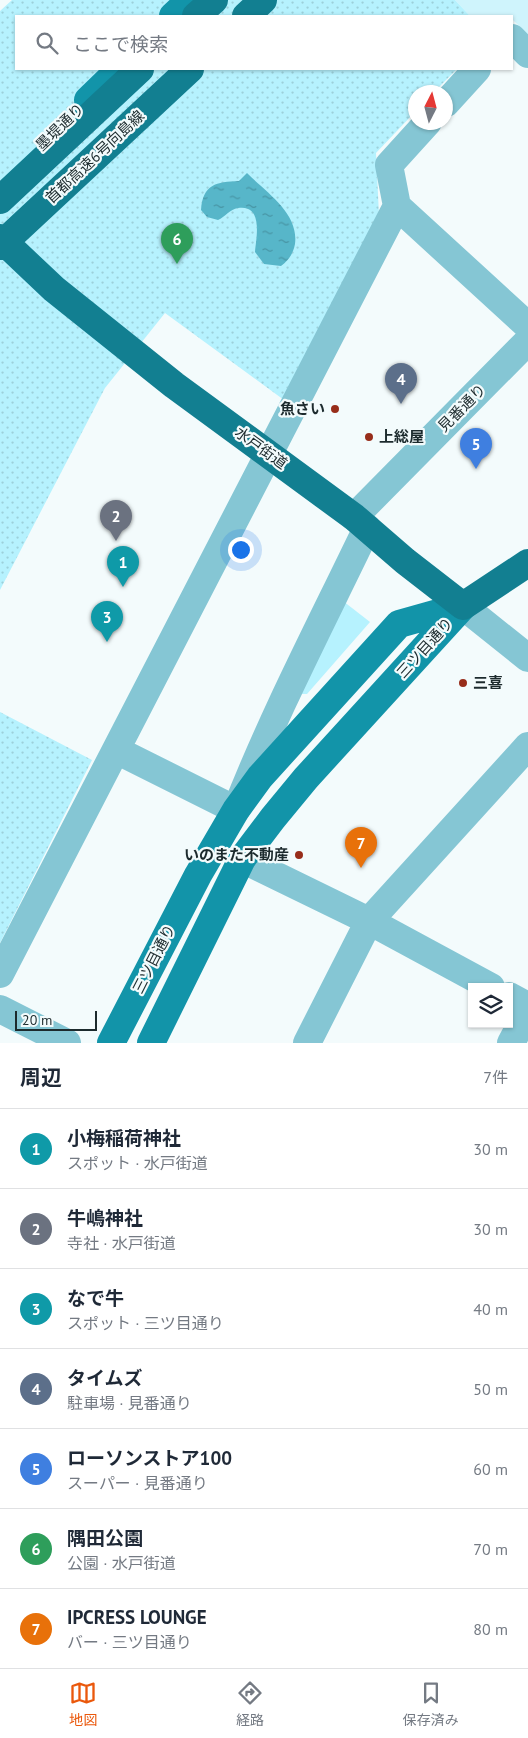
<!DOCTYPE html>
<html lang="ja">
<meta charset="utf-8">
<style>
:root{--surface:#fff;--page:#f6f6f7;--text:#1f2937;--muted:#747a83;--line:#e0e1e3;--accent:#ea580c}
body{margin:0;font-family:"PT Sans","Noto Sans JP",sans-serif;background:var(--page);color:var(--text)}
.controls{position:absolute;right:15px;bottom:15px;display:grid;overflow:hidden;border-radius:0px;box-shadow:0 1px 4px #0004}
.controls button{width:45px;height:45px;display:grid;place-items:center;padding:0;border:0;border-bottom:1px solid var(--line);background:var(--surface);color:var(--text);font:25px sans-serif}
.compass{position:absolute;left:408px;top:85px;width:45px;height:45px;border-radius:50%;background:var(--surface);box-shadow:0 1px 4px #0004;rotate:6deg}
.scale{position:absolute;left:15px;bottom:12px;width:82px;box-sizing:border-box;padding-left:5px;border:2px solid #1c2a2d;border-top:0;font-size:14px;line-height:18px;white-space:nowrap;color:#1c2a2d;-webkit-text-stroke:4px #f3fbfc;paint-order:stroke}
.you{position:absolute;left:240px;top:549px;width:18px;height:18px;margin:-12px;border:4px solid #fff;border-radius:50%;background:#1a73e8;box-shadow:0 0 0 8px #1a73e833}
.badge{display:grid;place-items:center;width:32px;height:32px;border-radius:50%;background:var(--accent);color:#fff;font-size:16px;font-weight:700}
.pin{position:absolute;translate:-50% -41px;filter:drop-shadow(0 1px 2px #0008)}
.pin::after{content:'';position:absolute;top:26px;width:18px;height:15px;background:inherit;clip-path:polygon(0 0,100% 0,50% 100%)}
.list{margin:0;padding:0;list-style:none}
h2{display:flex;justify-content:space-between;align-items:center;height:65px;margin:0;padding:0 20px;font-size:21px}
h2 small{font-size:16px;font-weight:400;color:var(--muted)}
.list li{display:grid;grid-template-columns:32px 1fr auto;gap:15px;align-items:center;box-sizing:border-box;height:80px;padding:0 20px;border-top:1px solid var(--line)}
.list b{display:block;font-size:19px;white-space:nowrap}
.list p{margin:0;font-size:16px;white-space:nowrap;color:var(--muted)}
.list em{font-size:16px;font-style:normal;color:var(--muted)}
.icon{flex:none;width:28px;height:28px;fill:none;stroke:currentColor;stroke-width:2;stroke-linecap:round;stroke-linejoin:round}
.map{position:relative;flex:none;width:528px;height:1043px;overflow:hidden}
.search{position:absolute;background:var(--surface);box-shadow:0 1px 4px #0004;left:15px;right:15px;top:15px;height:55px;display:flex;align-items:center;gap:12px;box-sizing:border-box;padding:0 18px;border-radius:0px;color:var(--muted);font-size:19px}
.sheet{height:625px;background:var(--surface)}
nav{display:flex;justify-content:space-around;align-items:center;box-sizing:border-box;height:70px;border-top:1px solid var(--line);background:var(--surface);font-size:14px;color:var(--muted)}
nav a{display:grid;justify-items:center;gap:2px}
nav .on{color:var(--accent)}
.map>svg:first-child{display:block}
.built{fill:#cff4fc}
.grass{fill:#b6f2fe}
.park{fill:url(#park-dots)}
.water{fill:url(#water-ripples)}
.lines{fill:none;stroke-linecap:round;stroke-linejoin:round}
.minor{stroke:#85c6d4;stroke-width:28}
.major{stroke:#1294a9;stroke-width:28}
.highway{stroke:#127f91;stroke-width:28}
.poi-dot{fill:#972d1a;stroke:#f3fbfc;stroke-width:2}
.labels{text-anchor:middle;stroke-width:4.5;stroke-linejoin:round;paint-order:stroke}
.street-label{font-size:15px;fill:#1c2a2d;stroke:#f3fbfc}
.poi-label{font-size:15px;font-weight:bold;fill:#1c2a2d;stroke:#f3fbfc;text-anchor:end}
</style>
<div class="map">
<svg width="528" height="1043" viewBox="0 0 528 1043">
<defs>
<pattern id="park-dots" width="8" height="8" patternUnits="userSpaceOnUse" patternTransform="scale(1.25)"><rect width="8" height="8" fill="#b6f2fe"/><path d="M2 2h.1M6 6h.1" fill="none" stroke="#9cd0da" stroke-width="1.8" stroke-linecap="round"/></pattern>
<pattern id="water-ripples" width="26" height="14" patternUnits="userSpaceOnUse" patternTransform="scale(1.25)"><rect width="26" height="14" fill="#57b6c9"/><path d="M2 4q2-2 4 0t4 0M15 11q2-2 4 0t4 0" fill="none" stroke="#4794a4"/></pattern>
</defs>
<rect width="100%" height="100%" fill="#f3fbfc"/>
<path class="built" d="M 455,0 L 528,0 L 528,35 L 512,19 L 512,16 L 470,16 Z"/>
<path class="grass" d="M 343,601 L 370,622 L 307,694 L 301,694 Z"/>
<path class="park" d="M 12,0 L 455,0 L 470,16 L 16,16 L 16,69 L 457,69 L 434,92 L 416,92 L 415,112 L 376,153 L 379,215 L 284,400 L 165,313 L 105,388 L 0,590 L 0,11 Z
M 0,712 L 92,760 L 0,943 Z"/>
<path class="water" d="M 247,173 C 267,193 299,213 295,244 C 293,254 289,260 281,266 L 264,264 L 255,252 C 256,239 264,204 238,208 C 230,209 225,217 218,220 L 207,217 L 201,210 C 203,184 216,182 239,181 Z"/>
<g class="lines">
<path class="minor" d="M 512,38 L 528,54
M 446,103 L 477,69
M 397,206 L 528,326
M 354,517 L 528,341
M 463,606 L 528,658
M 116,750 L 236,810 C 274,713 322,622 367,528
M 242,859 L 369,921 L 491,987
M 0,974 L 397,206 L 389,165 L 428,122
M 509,996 L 528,1006
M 0,1009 L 67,1043
M 307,1043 L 369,921 L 528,746
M 511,1043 L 528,1011"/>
<path class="major" d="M 173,16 L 190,0
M 88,100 L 120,69
M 111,1043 L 198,875 L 236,810 L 260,777 L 399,624 L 463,606
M 151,1043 L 242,859 L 273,818 L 306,778 L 463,606"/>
<path class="highway" d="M 196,16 L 214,0
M 246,16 L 263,0
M 0,200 L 140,69
M 0,238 L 54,289 L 174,385 L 354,517 L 405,561 L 463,606 L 528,563
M 0,246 L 190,69"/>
</g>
<g class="poi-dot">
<circle cx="335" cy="409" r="5"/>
<circle cx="369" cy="437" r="5"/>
<circle cx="463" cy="683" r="5"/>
<circle cx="299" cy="855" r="5"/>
</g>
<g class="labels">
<g class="street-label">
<text transform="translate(60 127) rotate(-44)" y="5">墨堤通り</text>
<text transform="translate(95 157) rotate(-43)" y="5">首都高速6号向島線</text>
<text transform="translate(462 408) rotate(-45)" y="5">見番通り</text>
<text transform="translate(261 448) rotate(36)" y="5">水戸街道</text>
<text transform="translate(425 648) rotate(-48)" y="5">三ツ目通り</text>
<text transform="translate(154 959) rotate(-63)" y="5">三ツ目通り</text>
</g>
<g class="poi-label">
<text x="325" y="414">魚さい</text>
<text x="379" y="442" text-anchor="start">上総屋</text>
<text x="473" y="688" text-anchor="start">三喜</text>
<text x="289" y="860">いのまた不動産</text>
</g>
</g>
</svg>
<div class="controls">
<button><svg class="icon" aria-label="layers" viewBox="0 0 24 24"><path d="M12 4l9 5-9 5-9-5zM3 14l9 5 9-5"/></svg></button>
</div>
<svg class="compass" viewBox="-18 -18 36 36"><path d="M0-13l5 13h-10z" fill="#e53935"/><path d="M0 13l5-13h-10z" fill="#747a83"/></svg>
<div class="scale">20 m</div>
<div class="you"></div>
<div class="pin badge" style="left:123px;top:587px;background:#0f9aa8">1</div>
<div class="pin badge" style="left:116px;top:541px;background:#6b7280">2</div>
<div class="pin badge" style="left:107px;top:642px;background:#0f9aa8">3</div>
<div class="pin badge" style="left:401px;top:404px;background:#5c6f8a">4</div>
<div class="pin badge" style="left:476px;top:469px;background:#3f7fe0">5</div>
<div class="pin badge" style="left:177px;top:264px;background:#2e9e5b">6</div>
<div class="pin badge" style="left:361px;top:868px;background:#e8710a">7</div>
<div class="search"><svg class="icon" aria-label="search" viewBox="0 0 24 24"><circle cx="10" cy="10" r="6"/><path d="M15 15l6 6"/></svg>ここで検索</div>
</div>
<section class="sheet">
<h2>周辺<small>7件</small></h2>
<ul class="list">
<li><span class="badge" style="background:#0f9aa8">1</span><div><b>小梅稲荷神社</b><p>スポット · 水戸街道</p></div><em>30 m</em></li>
<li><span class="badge" style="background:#6b7280">2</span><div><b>牛嶋神社</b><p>寺社 · 水戸街道</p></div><em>30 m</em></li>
<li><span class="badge" style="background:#0f9aa8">3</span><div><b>なで牛</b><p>スポット · 三ツ目通り</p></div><em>40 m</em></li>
<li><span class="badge" style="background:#5c6f8a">4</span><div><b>タイムズ</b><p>駐車場 · 見番通り</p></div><em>50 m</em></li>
<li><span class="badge" style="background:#3f7fe0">5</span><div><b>ローソンストア100</b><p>スーパー · 見番通り</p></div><em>60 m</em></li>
<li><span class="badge" style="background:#2e9e5b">6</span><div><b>隅田公園</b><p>公園 · 水戸街道</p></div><em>70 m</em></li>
<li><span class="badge" style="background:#e8710a">7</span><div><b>IPCRESS LOUNGE</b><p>バー · 三ツ目通り</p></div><em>80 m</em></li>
</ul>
</section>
<nav>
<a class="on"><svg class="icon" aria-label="map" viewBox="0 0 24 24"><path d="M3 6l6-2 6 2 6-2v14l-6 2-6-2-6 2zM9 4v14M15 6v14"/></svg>地図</a>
<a><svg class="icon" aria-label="directions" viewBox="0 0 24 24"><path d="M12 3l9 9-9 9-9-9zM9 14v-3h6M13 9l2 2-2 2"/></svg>経路</a>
<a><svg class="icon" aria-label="saved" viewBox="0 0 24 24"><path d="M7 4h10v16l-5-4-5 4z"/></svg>保存済み</a>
</nav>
